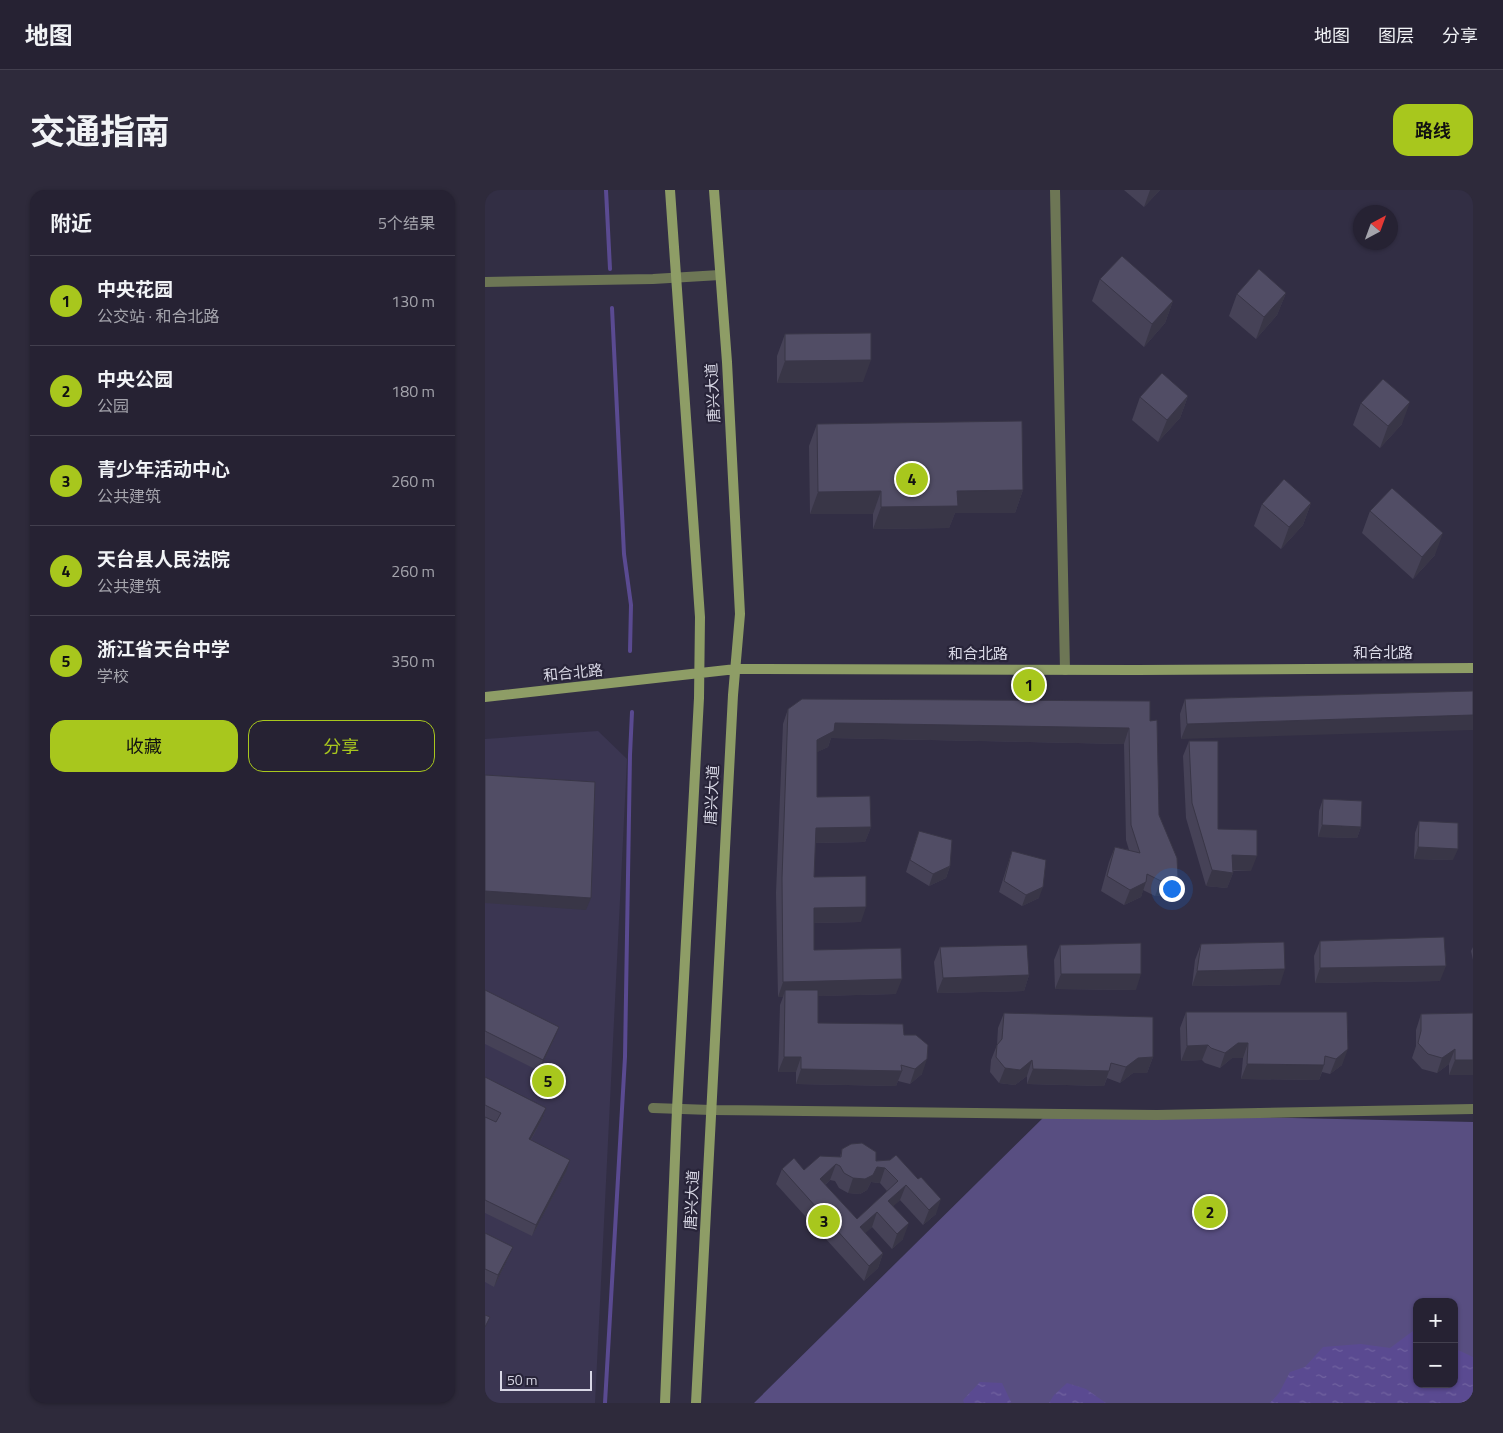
<!DOCTYPE html>
<html lang="zh">
<meta charset="utf-8">
<style>
:root{--surface:#262233;--page:#2e2a3b;--text:#f1f3f6;--muted:#a4a4ac;--line:#423f4e;--accent:#a8c71d}
body{margin:0;font-family:"Titillium Web","Noto Sans SC",sans-serif;background:var(--page);color:var(--text)}
.controls{position:absolute;right:15px;bottom:15px;display:grid;overflow:hidden;border-radius:10px;box-shadow:0 1px 4px #0004}
.controls button{width:45px;height:45px;display:grid;place-items:center;padding:0;border:0;border-bottom:1px solid var(--line);background:var(--surface);color:var(--text);font:25px sans-serif}
.compass{position:absolute;left:868px;top:15px;width:45px;height:45px;border-radius:50%;background:var(--surface);box-shadow:0 1px 4px #0004;rotate:41deg}
.scale{position:absolute;left:15px;bottom:12px;width:92px;box-sizing:border-box;padding-left:5px;border:2px solid #d8d7e5;border-top:0;font-size:14px;line-height:18px;white-space:nowrap;color:#d8d7e5;-webkit-text-stroke:4px #282439;paint-order:stroke}
.you{position:absolute;left:686px;top:698px;width:18px;height:18px;margin:-12px;border:4px solid #fff;border-radius:50%;background:#1a73e8;box-shadow:0 0 0 8px #1a73e833}
.badge{display:grid;place-items:center;width:32px;height:32px;border-radius:50%;background:var(--accent);color:#111;font-size:16px;font-weight:700}
.pin{position:absolute;translate:-50% -50%;border:2px solid #fff;box-shadow:0 1px 5px #0006}
.list{margin:0;padding:0;list-style:none}
h2{display:flex;justify-content:space-between;align-items:center;height:65px;margin:0;padding:0 20px;font-size:21px}
h2 small{font-size:16px;font-weight:400;color:var(--muted)}
.list li{display:grid;grid-template-columns:32px 1fr auto;gap:15px;align-items:center;box-sizing:border-box;height:90px;padding:0 20px;border-top:1px solid var(--line)}
.list b{display:block;font-size:19px;white-space:nowrap}
.list p{margin:0;font-size:16px;white-space:nowrap;color:var(--muted)}
.list em{font-size:16px;font-style:normal;color:var(--muted)}
.actions{display:flex;gap:10px;padding:15px 20px}
.actions a{flex:1;padding:11px 0;border:1px solid var(--accent);border-radius:15px;text-align:center;font-size:18px;color:var(--accent)}
.actions .main{background:var(--accent);color:#111}
.map{position:relative;flex:none;width:988px;height:1213px;overflow:hidden;border-radius:15px}
header{display:flex;align-items:center;gap:30px;box-sizing:border-box;height:70px;padding:0 25px;background:var(--surface);border-bottom:1px solid var(--line)}
header strong{font-size:24px}
nav{display:flex;gap:28px;margin-inline-start:auto;font-size:18px}
.intro{display:flex;align-items:center;justify-content:space-between;box-sizing:border-box;height:120px;padding:0 30px}
h1{margin:0;font-size:35px}
.button{padding:12px 22px;border-radius:15px;background:var(--accent);color:#111;font-size:18px;font-weight:700}
main{display:flex;gap:30px;padding:0 30px}
aside{flex:1;background:var(--surface);border-radius:15px;box-shadow:0 1px 4px #0004}
.map>svg:first-child{display:block}
.built{fill:#3b3652}
.green{fill:#584e81;fill-rule:evenodd}
.water{fill:url(#water-ripples)}
.lines{fill:none;stroke-linecap:round;stroke-linejoin:round}
.stream{stroke:#5a4a91;stroke-width:4}
.minor{stroke:#6d7655;stroke-width:10}
.tertiary{stroke:#6d7655;stroke-width:10}
.secondary{stroke:#8e9d66;stroke-width:10}
.wall{fill:#464257;fill-rule:evenodd}
.shaded-wall{fill:#393647}
.building{fill:#514d65;stroke:#393647;fill-rule:evenodd}
.labels{text-anchor:middle;stroke-width:4.5;stroke-linejoin:round;paint-order:stroke}
.street-label{font-size:15px;fill:#d8d7e5;stroke:#282439}
</style>
<header>
<strong>地图</strong>
<nav><a>地图</a><a>图层</a><a>分享</a></nav>
</header>
<div class="intro"><h1>交通指南</h1><a class="button">路线</a></div>
<main>
<aside>
<h2>附近<small>5个结果</small></h2>
<ul class="list">
<li><span class="badge">1</span><div><b>中央花园</b><p>公交站 · 和合北路</p></div><em>130 m</em></li>
<li><span class="badge">2</span><div><b>中央公园</b><p>公园</p></div><em>180 m</em></li>
<li><span class="badge">3</span><div><b>青少年活动中心</b><p>公共建筑</p></div><em>260 m</em></li>
<li><span class="badge">4</span><div><b>天台县人民法院</b><p>公共建筑</p></div><em>260 m</em></li>
<li><span class="badge">5</span><div><b>浙江省天台中学</b><p>学校</p></div><em>350 m</em></li>
</ul>
<div class="actions"><a class="main">收藏</a><a>分享</a></div>
</aside>
<div class="map">
<svg width="988" height="1213" viewBox="0 0 988 1213">
<defs>
<pattern id="water-ripples" width="26" height="14" patternUnits="userSpaceOnUse" patternTransform="scale(1.25)"><rect width="26" height="14" fill="#5a4a91"/><path d="M2 4q2-2 4 0t4 0M15 11q2-2 4 0t4 0" fill="none" stroke="#7163a0"/></pattern>
</defs>
<rect width="100%" height="100%" fill="#322e44"/>
<path class="built" d="M 113,541 L 142,569 L 110,1213 L 0,1213 L 0,549 Z"/>
<path class="green" d="M 561,925 L 672,925 L 988,932 L 988,1213 L 269,1213 ZM 932,1112 L 969,1112 L 969,1194 L 932,1194 Z"/>
<path class="water" d="M 932,1138 L 932,1194 L 969,1194 L 969,1156 L 973,1160 L 988,1167 L 988,1213 L 785,1213 L 794,1203 L 805,1182 L 820,1177 L 838,1157 L 876,1154 L 905,1158 Z
M 495,1192 L 517,1193 L 526,1212 L 525,1213 L 479,1213 L 478,1210 Z
M 582,1193 L 601,1199 L 621,1213 L 564,1213 L 569,1205 Z"/>
<g class="lines">
<path class="stream" d="M 121,0 L 125,79
M 127,118 L 139,364 L 146,415 L 145,461
M 120,1213 L 140,867 L 145,565 L 147,522"/>
<path class="minor" d="M 570,0 L 580,480
M 0,92 L 168,89 L 235,85"/>
<path class="tertiary" d="M 168,918 L 226,920 L 672,925 L 988,919"/>
<path class="secondary" d="M 0,507 L 251,479 L 652,480 L 988,478
M 180,1213 L 192,919 L 214,508 L 215,427 L 185,0
M 211,1213 L 248,505 L 255,424 L 242,172 L 229,0"/>
</g>
<path class="wall" d="M 639,0 L 675,0 L 659,17 Z
M 615,89 L 688,111 L 680,133 L 659,157 L 607,111 Z
M 801,103 L 792,125 L 771,149 L 744,126 L 752,104 Z
M 300,144 L 378,192 L 292,193 L 292,166 Z
M 703,206 L 695,228 L 673,252 L 647,230 L 655,207 Z
M 876,213 L 917,234 L 895,258 L 868,235 Z
M 332,234 L 538,300 L 530,323 L 470,323 L 464,338 L 388,339 L 388,324 L 325,324 L 324,256 Z
M 826,313 L 818,335 L 796,359 L 769,336 L 777,314 Z
M 885,321 L 950,365 L 928,389 L 877,343 Z
M 988,501 L 696,549 L 695,524 L 700,509 Z
M 303,519 L 665,531 L 674,625 L 693,688 L 687,704 L 670,706 L 658,700 L 656,707 L 639,715 L 616,701 L 624,672 L 630,657 L 644,660 L 641,650 L 639,554 L 346,548 L 343,557 L 332,562 L 332,607 L 386,637 L 380,652 L 330,653 L 329,687 L 376,732 L 329,733 L 329,760 L 411,804 L 333,806 L 333,833 L 419,845 L 437,884 L 425,894 L 413,891 L 411,896 L 311,894 L 311,882 L 293,882 L 295,815 L 298,807 L 293,807 L 291,703 L 298,534 Z
M 704,551 L 733,639 L 766,681 L 748,681 L 748,683 L 742,698 L 721,696 L 701,628 L 698,566 Z
M 838,609 L 876,637 L 872,648 L 833,647 L 834,621 Z
M 934,631 L 968,670 L 929,669 L 930,643 Z
M 434,641 L 465,676 L 461,688 L 444,696 L 421,682 Z
M 527,661 L 554,708 L 537,716 L 514,702 Z
M 835,751 L 955,791 L 830,793 L 829,766 Z
M 716,754 L 795,795 L 707,796 L 710,770 Z
M 575,755 L 651,800 L 570,799 L 569,770 Z
M 455,757 L 544,785 L 539,801 L 452,803 L 449,772 Z
M 988,757 L 988,770 L 986,761 Z
M 0,800 L 69,849 L 54,881 L 0,854 Z
M 701,822 L 862,822 L 857,875 L 845,884 L 837,882 L 834,890 L 756,889 L 758,868 L 747,868 L 735,878 L 720,873 L 717,870 L 696,871 L 695,838 Z
M 519,823 L 668,867 L 662,883 L 648,883 L 635,893 L 622,888 L 619,896 L 542,894 L 542,886 L 530,895 L 514,893 L 505,882 L 506,870 L 512,855 L 513,838 Z
M 988,823 L 988,885 L 964,885 L 964,874 L 952,883 L 937,879 L 927,868 L 931,856 L 931,840 L 936,824 Z
M 0,887 L 61,918 L 57,929 L 46,950 L 81,982 L 47,1046 L 0,1023 Z
M 357,959 L 391,971 L 405,970 L 451,1024 L 438,1035 L 415,1010 L 408,1016 L 418,1049 L 407,1059 L 387,1037 L 380,1043 L 398,1063 L 393,1078 L 379,1091 L 291,994 L 297,979 L 319,980 L 355,967 ZM 345,990 L 350,991 L 354,998 L 363,1003 L 375,1004 L 382,1000 L 386,992 L 395,993 L 402,1001 L 372,1029 L 340,995 Z
M 0,1043 L 28,1057 L 23,1068 L 9,1097 L 0,1092 Z"/>
<path class="shaded-wall" d="M 665,0 L 675,0 L 659,17 Z
M 801,103 L 792,125 L 771,149 L 779,127 Z
M 688,111 L 680,133 L 659,157 L 667,134 Z
M 386,170 L 378,192 L 292,193 L 300,171 Z
M 703,206 L 695,228 L 673,252 L 682,230 Z
M 925,212 L 917,234 L 895,258 L 903,236 Z
M 538,300 L 530,323 L 470,323 L 464,338 L 388,339 L 396,317 L 472,301 Z
M 396,301 L 388,324 L 325,324 L 333,302 Z
M 826,313 L 818,335 L 796,359 L 804,337 Z
M 958,343 L 950,365 L 928,389 L 937,367 Z
M 988,525 L 988,540 L 696,549 L 702,534 Z
M 350,533 L 644,538 L 639,554 L 346,548 L 343,557 L 326,565 L 332,550 Z
M 837,635 L 876,637 L 872,648 L 833,647 Z
M 386,637 L 380,652 L 325,653 L 331,638 Z
M 933,657 L 973,659 L 968,670 L 929,669 Z
M 747,665 L 772,666 L 766,681 L 742,680 Z
M 465,676 L 461,688 L 444,696 L 448,684 Z
M 727,680 L 748,683 L 742,698 L 721,696 Z
M 693,688 L 687,704 L 670,706 L 676,691 Z
M 661,692 L 656,707 L 639,715 L 645,700 Z
M 558,697 L 554,708 L 537,716 L 541,705 Z
M 0,701 L 106,708 L 101,720 L 0,713 Z
M 381,717 L 376,732 L 323,733 L 329,718 Z
M 961,776 L 955,791 L 830,793 L 835,778 Z
M 800,779 L 795,795 L 707,796 L 712,781 Z
M 576,784 L 656,784 L 651,800 L 570,799 Z
M 544,785 L 539,801 L 452,803 L 458,788 Z
M 417,789 L 411,804 L 300,807 L 300,800 L 298,807 L 293,807 L 298,792 Z
M 74,837 L 69,849 L 54,881 L 58,870 Z
M 753,853 L 763,853 L 758,868 L 747,868 L 735,878 L 740,863 Z
M 723,855 L 717,870 L 696,871 L 702,856 Z
M 863,859 L 857,875 L 845,884 L 851,869 Z
M 970,859 L 964,874 L 952,883 L 957,868 Z
M 299,867 L 316,867 L 311,882 L 293,882 Z
M 668,867 L 662,883 L 648,883 L 635,893 L 641,877 L 653,868 Z
M 442,869 L 437,884 L 425,894 L 430,879 Z
M 547,870 L 542,886 L 530,895 L 514,893 L 520,878 Z
M 970,870 L 988,870 L 988,885 L 964,885 Z
M 762,874 L 839,875 L 834,890 L 756,889 Z
M 316,879 L 417,881 L 411,896 L 311,894 Z
M 548,879 L 624,881 L 619,896 L 542,894 Z
M 61,918 L 57,929 L 40,960 L 44,949 Z
M 85,970 L 81,982 L 47,1046 L 51,1035 Z
M 351,974 L 345,990 L 329,1004 L 335,989 Z
M 392,977 L 400,978 L 395,993 L 386,992 L 382,1000 L 375,1004 L 363,1003 L 368,988 Z
M 421,995 L 415,1010 L 398,1026 L 403,1011 Z
M 456,1009 L 451,1024 L 438,1035 L 444,1020 Z
M 392,1022 L 387,1037 L 370,1053 L 375,1037 Z
M 424,1033 L 418,1049 L 407,1059 L 412,1044 Z
M 28,1057 L 23,1068 L 9,1097 L 13,1085 Z
M 398,1063 L 393,1078 L 379,1091 L 384,1076 Z"/>
<path class="building" d="M 637,66 L 688,111 L 667,134 L 615,89 Z
M 774,79 L 801,103 L 779,127 L 752,104 Z
M 386,143 L 386,170 L 300,171 L 300,144 Z
M 677,183 L 703,206 L 682,230 L 655,207 Z
M 898,189 L 925,212 L 903,236 L 876,213 Z
M 537,231 L 538,300 L 472,301 L 473,316 L 396,317 L 396,301 L 333,302 L 332,234 Z
M 799,289 L 826,313 L 804,337 L 777,314 Z
M 907,298 L 958,343 L 937,367 L 885,321 Z
M 988,501 L 988,525 L 702,534 L 700,509 Z
M 317,509 L 665,511 L 665,531 L 672,530 L 674,625 L 692,668 L 693,688 L 676,691 L 662,684 L 661,692 L 645,700 L 622,686 L 630,657 L 655,663 L 646,635 L 644,538 L 350,533 L 349,541 L 332,550 L 332,607 L 385,606 L 386,637 L 331,638 L 329,687 L 381,686 L 381,717 L 329,718 L 329,760 L 416,758 L 417,789 L 298,792 L 297,688 L 303,519 Z
M 704,551 L 733,551 L 733,639 L 772,640 L 772,666 L 747,665 L 748,683 L 727,680 L 707,613 Z
M 0,585 L 110,592 L 106,708 L 0,701 Z
M 838,609 L 877,611 L 876,637 L 837,635 Z
M 934,631 L 973,633 L 973,659 L 933,657 Z
M 434,641 L 467,650 L 465,676 L 448,684 L 425,670 Z
M 527,661 L 561,670 L 558,697 L 541,705 L 519,691 Z
M 959,747 L 961,776 L 835,778 L 835,751 Z
M 799,752 L 800,779 L 712,781 L 716,754 Z
M 656,753 L 656,784 L 576,784 L 575,755 Z
M 542,755 L 544,785 L 458,788 L 455,757 Z
M 0,800 L 74,837 L 58,870 L 0,841 Z
M 300,800 L 333,800 L 333,833 L 418,834 L 419,845 L 431,845 L 443,855 L 442,869 L 430,879 L 416,875 L 417,881 L 316,879 L 316,867 L 299,867 Z
M 701,822 L 862,822 L 863,859 L 851,869 L 840,866 L 839,875 L 762,874 L 763,853 L 753,853 L 740,863 L 726,858 L 723,855 L 702,856 Z
M 519,823 L 668,827 L 668,867 L 653,868 L 641,877 L 626,873 L 624,881 L 548,879 L 547,870 L 535,880 L 520,878 L 511,867 L 512,855 L 517,849 Z
M 988,823 L 988,870 L 970,870 L 970,859 L 957,868 L 943,864 L 933,853 L 936,841 L 936,824 Z
M 0,887 L 61,918 L 44,949 L 85,970 L 51,1035 L 0,1010 L 0,927 L 11,932 L 16,923 L 0,915 Z
M 377,953 L 391,962 L 391,971 L 405,970 L 411,965 L 433,989 L 436,987 L 456,1009 L 444,1020 L 421,995 L 403,1011 L 424,1033 L 412,1044 L 392,1022 L 375,1037 L 398,1063 L 384,1076 L 297,979 L 309,968 L 319,980 L 335,966 L 356,967 L 357,959 L 366,954 ZM 351,974 L 355,976 L 359,983 L 368,988 L 380,989 L 388,985 L 392,977 L 400,978 L 413,991 L 372,1029 L 335,989 Z
M 0,1043 L 28,1057 L 13,1085 L 0,1079 Z
M 0,1125 L 5,1127 L 0,1137 Z"/>
<g class="labels">
<g class="street-label">
<text transform="translate(228 203) rotate(-93)" y="5">唐兴大道</text>
<text x="898" y="468">和合北路</text>
<text x="493" y="469">和合北路</text>
<text transform="translate(88 483) rotate(-6)" y="5">和合北路</text>
<text transform="translate(227 605) rotate(-87)" y="5">唐兴大道</text>
<text transform="translate(207 1010) rotate(-87)" y="5">唐兴大道</text>
</g>
</g>
</svg>
<div class="controls">
<button>+</button>
<button>−</button>
</div>
<svg class="compass" viewBox="-18 -18 36 36"><path d="M0-13l5 13h-10z" fill="#e53935"/><path d="M0 13l5-13h-10z" fill="#a4a4ac"/></svg>
<div class="scale">50 m</div>
<div class="you"></div>
<div class="pin badge" style="left:544px;top:495px">1</div>
<div class="pin badge" style="left:725px;top:1022px">2</div>
<div class="pin badge" style="left:339px;top:1031px">3</div>
<div class="pin badge" style="left:427px;top:289px">4</div>
<div class="pin badge" style="left:63px;top:891px">5</div>
</div>
</main>
